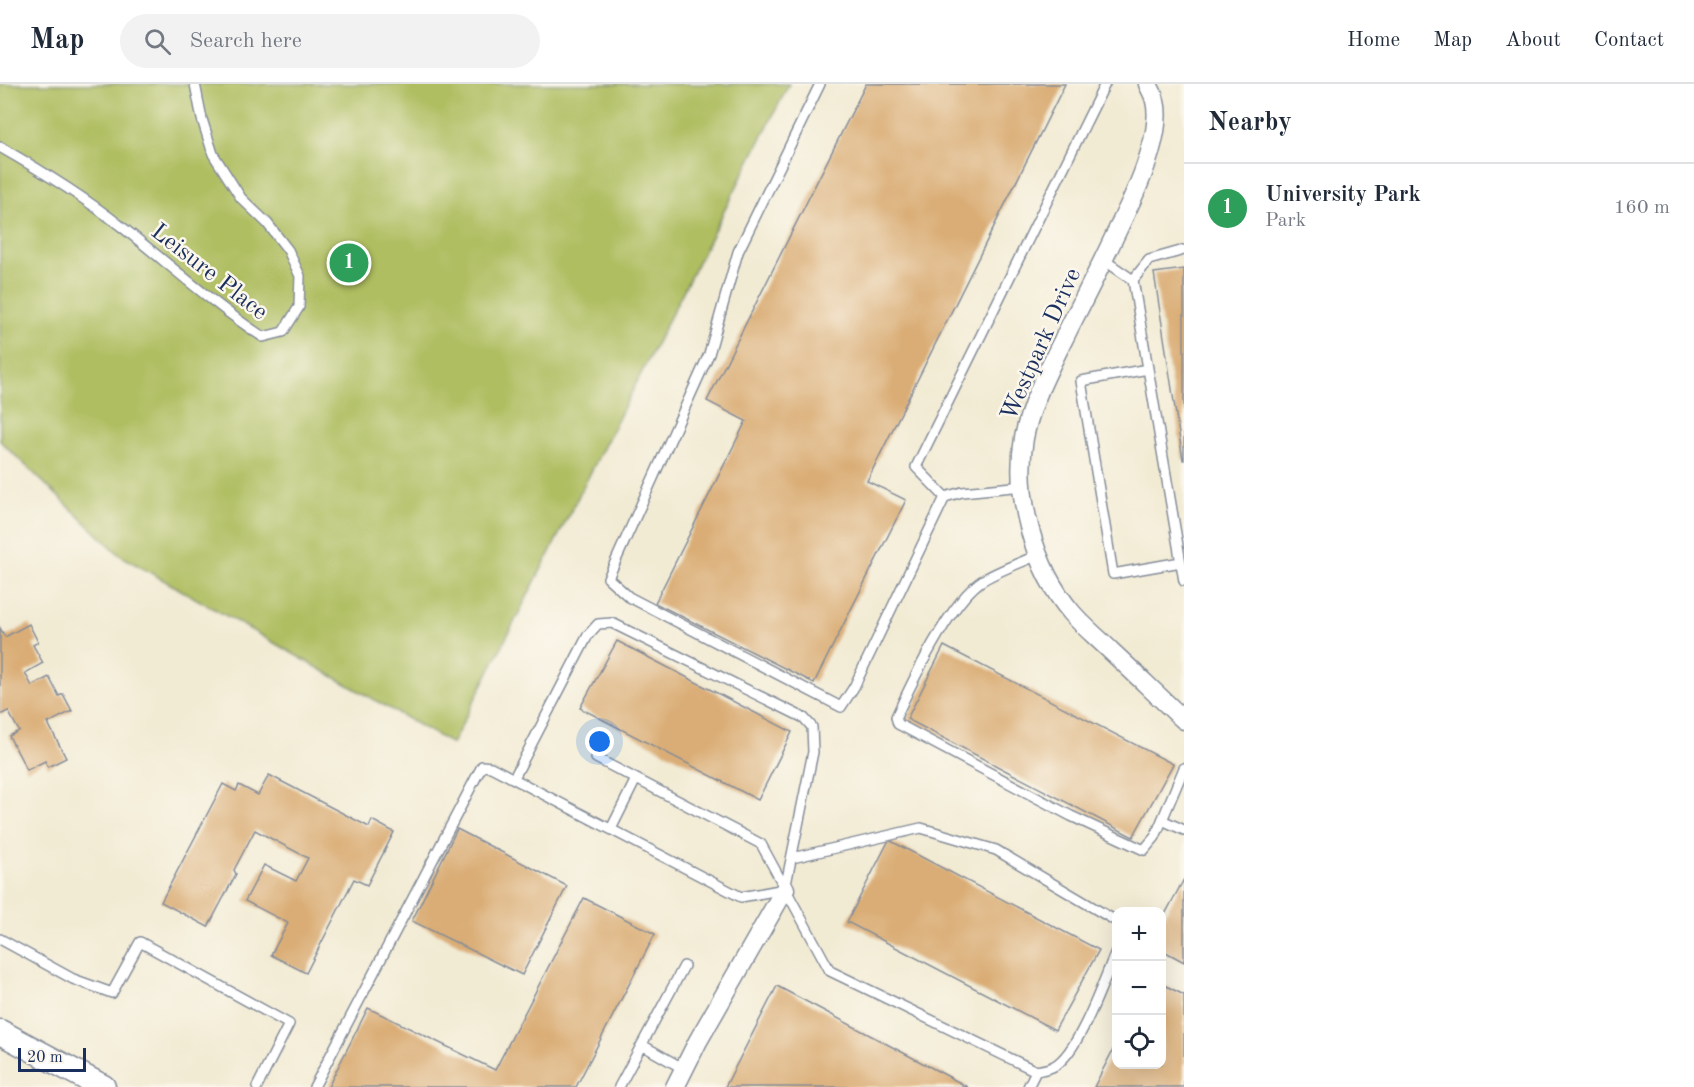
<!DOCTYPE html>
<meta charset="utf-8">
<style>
:root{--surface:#fff;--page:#f2f2f3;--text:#1f2937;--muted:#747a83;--line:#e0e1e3;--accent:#b5179e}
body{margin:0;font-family:"Old Standard TT",serif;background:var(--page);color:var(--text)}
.controls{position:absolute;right:18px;bottom:18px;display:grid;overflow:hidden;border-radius:12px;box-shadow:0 6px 24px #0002}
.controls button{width:54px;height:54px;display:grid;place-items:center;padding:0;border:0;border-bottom:2px solid var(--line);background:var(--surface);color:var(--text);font:30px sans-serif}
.scale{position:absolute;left:18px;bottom:15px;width:68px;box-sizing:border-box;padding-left:6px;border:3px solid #1b2f5e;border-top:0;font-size:16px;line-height:21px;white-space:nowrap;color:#1b2f5e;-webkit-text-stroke:4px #fbf7ec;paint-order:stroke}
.you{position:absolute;left:600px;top:658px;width:21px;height:21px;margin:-15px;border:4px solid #fff;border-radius:50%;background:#1a73e8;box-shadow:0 0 0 9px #1a73e833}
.badge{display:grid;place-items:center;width:39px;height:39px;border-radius:50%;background:var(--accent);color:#fff;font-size:20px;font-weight:700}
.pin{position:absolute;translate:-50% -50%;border:3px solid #fff;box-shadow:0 2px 6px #0006}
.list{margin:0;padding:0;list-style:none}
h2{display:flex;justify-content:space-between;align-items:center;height:78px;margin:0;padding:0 24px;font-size:26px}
h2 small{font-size:20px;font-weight:400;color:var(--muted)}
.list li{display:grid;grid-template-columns:39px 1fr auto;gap:18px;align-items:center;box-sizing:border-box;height:90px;padding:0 24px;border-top:2px solid var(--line)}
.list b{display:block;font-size:22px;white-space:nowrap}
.list p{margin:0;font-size:20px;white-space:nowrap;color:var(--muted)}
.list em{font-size:20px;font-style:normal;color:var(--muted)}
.icon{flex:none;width:33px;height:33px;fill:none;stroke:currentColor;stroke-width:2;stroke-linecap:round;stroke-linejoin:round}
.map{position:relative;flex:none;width:1184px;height:1003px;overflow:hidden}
header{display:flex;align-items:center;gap:36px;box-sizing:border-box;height:84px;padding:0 30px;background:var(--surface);border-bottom:2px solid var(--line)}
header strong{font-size:28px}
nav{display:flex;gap:33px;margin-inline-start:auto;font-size:21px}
.search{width:420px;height:54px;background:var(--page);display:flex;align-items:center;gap:15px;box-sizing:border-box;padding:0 21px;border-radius:33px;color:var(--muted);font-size:22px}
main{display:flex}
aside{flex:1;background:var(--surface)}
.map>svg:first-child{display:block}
.green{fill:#afbe60;stroke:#65765f;stroke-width:1.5}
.building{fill:#daad76}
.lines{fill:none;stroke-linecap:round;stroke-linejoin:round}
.service-casing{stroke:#868d99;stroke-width:12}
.minor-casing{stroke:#868d99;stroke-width:21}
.secondary-casing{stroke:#868d99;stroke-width:27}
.service{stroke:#fff;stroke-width:9}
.minor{stroke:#fff;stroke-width:18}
.secondary{stroke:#fff;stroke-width:24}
.labels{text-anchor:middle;stroke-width:5;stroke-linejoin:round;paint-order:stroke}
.street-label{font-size:24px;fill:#1b2f5e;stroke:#fbf7ec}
</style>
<header>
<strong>Map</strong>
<div class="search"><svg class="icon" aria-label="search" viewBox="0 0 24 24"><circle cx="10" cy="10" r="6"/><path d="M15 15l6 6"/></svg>Search here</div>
<nav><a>Home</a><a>Map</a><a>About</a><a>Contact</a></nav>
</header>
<main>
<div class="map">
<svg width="1184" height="1003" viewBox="0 0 1184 1003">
<rect width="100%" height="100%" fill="#fbf7ec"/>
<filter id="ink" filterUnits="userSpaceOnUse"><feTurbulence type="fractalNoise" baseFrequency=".0167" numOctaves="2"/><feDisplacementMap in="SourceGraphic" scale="12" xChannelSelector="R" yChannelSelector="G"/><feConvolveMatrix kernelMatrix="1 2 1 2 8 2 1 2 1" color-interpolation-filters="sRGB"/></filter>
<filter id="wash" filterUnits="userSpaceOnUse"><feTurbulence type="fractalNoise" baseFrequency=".008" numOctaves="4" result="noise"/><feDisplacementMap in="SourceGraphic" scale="24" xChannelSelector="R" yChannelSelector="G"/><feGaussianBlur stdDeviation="1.35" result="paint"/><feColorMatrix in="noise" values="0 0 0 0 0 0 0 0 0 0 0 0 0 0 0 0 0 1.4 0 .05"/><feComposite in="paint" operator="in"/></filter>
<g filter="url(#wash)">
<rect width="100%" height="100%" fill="#f2ebd4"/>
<path class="green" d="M 0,0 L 789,0 L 452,660 L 121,472 L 0,357 Z"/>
<g id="blocks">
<path class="building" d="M 866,0 L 1065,0 L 867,397 L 906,416 L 814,599 L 655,519 L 746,337 L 707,317 Z
M 1184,185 L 1184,376 L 1183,376 L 1154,189 Z
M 29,540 L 38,558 L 33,561 L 43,579 L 25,589 L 32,602 L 49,593 L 59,612 L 63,610 L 72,627 L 48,639 L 66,674 L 48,683 L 45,677 L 27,686 L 9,652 L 19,647 L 8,627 L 0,631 L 0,544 L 5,553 Z
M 617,557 L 792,648 L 758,716 L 580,624 Z
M 944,562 L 1173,680 L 1133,753 L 907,635 Z
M 269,691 L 369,743 L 372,736 L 394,748 L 367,801 L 354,795 L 306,889 L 271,871 L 288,839 L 245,817 L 264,781 L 296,797 L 308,774 L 255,746 L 234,786 L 236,790 L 208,843 L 161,818 L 223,700 L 236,707 L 239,701 L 258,711 Z
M 457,745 L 567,802 L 522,891 L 412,837 Z
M 889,756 L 1099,866 L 1055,946 L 847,838 Z
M 1184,795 L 1184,878 L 1162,866 L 1162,836 Z
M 584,814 L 655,850 L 576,1003 L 328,1003 L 368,924 L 495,986 Z
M 1162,900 L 1184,911 L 1184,1003 L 1094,1003 L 1116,960 L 1116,980 L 1162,980 Z
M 777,902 L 968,1003 L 725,1003 Z"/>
</g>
</g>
<g filter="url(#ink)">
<use href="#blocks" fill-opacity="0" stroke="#868d99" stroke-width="1.5"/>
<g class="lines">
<defs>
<path id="service" d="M 820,0 L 738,168 L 709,270 L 608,494 L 629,513 L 841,623 L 854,603 L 945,413 L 962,408 L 1023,402
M 0,63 C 42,87 84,113 122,143 C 169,180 213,220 263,253 L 283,248 L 299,223 L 300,192 L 288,166 L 267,139 L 241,114 L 213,70 L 202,35 L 195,0
M 1104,176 L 1133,196 L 1184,497
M 1133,196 L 1149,176 L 1184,166
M 1148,285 L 1081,297 L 1113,490 L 1181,478
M 945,413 L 916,383 L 1105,0
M 1038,471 C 1020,479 1000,486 983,496 C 950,517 913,596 896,633 L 898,640 L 1071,732 L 1144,766 L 1155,753 L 1184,684
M 596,674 L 761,760 L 830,887 L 1036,987 L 1028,1003
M 514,694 L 588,551 L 598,540 L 612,539 L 804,634 L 812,643 L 813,668 L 785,805
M 1162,736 L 1184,746
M 611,745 L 636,695
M 792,774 L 921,744 L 996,766 L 1116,837
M 0,855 L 73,895 L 112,909 L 140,858 L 289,940 L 257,1003
M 642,961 L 684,985
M 1036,987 C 1041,986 1049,985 1054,982 C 1079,969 1105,893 1116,867
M 314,1003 L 482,682 L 491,683 L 741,813 L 785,805
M 619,1003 L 684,882"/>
<path id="minor" d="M 1148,0 C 1150,5 1154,11 1155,17 C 1162,43 1144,89 1133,113 C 1113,156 1093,198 1071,240 C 1054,275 1031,316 1024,354 C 1014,411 1034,485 1072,529 C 1084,543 1098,554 1111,567 C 1136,590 1159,613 1184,636
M 675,1003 L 698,957 L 785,805"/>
<path id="secondary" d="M 0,948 L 103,1003"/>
</defs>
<use href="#service" class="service-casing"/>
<use href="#minor" class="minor-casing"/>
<use href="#secondary" class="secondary-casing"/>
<use href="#service" class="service"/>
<use href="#minor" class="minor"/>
<use href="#secondary" class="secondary"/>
</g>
</g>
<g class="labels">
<g class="street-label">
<text transform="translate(210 187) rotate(38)" y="8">Leisure Place</text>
<text transform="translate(1040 260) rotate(-66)" y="8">Westpark Drive</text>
</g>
</g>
</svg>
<div class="controls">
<button>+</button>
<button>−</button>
<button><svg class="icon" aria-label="locate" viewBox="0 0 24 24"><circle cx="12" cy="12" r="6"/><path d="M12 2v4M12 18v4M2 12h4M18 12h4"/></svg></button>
</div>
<div class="scale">20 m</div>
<div class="you"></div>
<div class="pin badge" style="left:349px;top:179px;background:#2e9e5b">1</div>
</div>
<aside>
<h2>Nearby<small></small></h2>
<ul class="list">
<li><span class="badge" style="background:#2e9e5b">1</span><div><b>University Park</b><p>Park</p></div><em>160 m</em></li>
</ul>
</aside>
</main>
